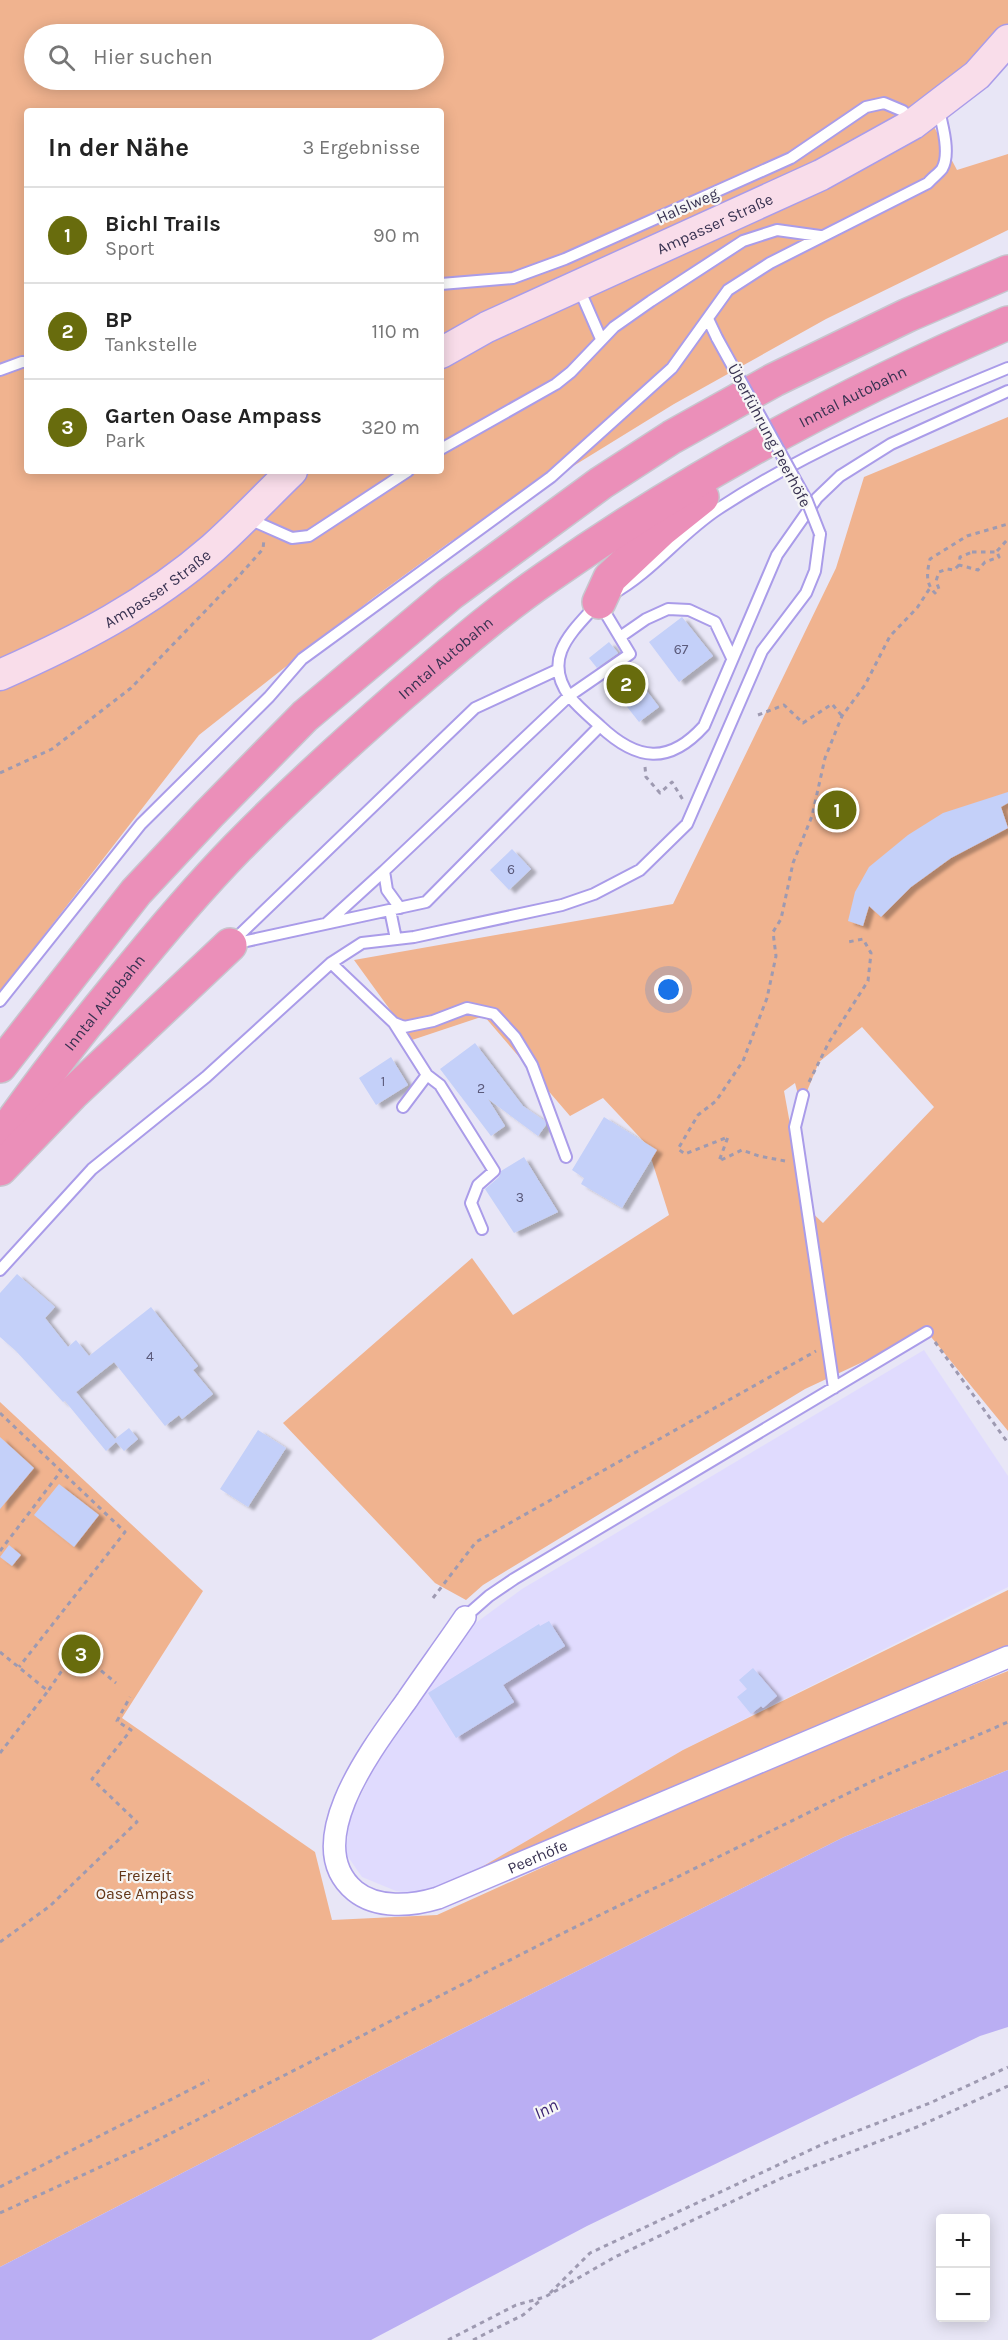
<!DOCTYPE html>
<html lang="de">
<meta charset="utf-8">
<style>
:root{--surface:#fff;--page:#f2f2f2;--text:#222;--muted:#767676;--line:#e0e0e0;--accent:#686c0d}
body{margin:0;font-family:Karla,sans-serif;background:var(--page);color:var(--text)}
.controls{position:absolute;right:18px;bottom:18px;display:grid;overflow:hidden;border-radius:6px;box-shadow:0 3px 15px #0003}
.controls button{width:54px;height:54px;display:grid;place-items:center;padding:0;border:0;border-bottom:2px solid var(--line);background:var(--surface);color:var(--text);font:30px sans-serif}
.you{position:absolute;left:669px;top:990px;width:21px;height:21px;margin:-15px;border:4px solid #fff;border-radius:50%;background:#1a73e8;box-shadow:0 0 0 9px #1a73e833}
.badge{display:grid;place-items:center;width:39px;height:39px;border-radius:50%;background:var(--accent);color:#fff;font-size:20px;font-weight:700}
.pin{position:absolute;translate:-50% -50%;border:3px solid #fff;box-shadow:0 2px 6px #0006}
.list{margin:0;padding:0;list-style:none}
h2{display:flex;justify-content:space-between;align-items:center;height:78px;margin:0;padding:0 24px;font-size:26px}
h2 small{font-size:20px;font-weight:400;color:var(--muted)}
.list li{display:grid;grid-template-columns:39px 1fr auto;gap:18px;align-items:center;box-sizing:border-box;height:96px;padding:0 24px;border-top:2px solid var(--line)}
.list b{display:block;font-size:22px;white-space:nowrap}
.list p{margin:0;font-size:20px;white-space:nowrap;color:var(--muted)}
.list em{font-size:20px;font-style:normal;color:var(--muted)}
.icon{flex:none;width:33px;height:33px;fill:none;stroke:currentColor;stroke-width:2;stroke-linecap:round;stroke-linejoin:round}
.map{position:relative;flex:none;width:1008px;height:2340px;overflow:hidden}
.search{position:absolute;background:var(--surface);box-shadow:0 3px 15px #0003;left:24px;top:24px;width:420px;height:66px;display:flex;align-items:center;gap:15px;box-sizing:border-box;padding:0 21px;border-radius:33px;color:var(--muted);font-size:22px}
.panel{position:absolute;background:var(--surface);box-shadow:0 3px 15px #0003;left:24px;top:108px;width:420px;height:366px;border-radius:6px}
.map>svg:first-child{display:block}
.built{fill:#e0dbfe}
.green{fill:#f0b38f;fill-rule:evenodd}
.water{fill:#baaef3}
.building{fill:#c4d0f9;filter:url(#shadow)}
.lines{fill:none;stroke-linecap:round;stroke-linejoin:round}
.service-casing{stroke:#aa9ce9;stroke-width:14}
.minor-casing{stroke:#aa9ce9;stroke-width:24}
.secondary-casing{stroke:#aa9ce9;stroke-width:33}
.motorway-casing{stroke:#c7c6ce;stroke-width:36}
.path{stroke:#9e9ab1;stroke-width:3;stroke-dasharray:4.5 4.5;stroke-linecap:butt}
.service{stroke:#fff;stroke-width:10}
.minor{stroke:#fff;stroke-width:21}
.secondary{stroke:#f9ddea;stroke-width:30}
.motorway{stroke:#eb8fb9;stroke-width:33}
.service-bridge-casing{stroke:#aa9ce9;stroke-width:14;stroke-linecap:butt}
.service-bridge{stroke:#fff;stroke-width:10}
.labels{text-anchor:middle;stroke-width:4.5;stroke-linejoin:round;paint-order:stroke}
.number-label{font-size:14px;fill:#5b5a7b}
.street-label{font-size:16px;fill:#383251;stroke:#f6f6f6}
.park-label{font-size:16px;fill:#633618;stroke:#f6f6f6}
.water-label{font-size:18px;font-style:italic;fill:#3b2472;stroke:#f6f6f6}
</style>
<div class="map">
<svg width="1008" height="2340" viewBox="0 0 1008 2340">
<defs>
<filter id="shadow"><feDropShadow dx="6" dy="3.5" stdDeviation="1.5" flood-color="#0004"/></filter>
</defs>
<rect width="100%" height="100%" fill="#e8e6f6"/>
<path class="built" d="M 924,1350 L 1008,1476 L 1008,1587 L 683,1750 L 461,1879 L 418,1894 L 396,1891 L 362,1877 L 346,1854 L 349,1820 L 391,1732 L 458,1636 L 522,1589 Z"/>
<path class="green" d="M 0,0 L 1008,0 L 1008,24 L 923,106 L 957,170 L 1008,154 L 1008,230 L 826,319 L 674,404 L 450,542 L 373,598 L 199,735 L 0,992 ZM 34,34 L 434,34 L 434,80 L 34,80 ZM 27,111 L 441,111 L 441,471 L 27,471 Z
M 1008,417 L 1008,1431 L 927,1332 L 805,1389 L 483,1585 L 466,1600 L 435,1583 L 283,1423 L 472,1258 L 513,1315 L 669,1215 L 647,1145 L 603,1098 L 570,1116 L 484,1016 L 412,1040 L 354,960 L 673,904 L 836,568 L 864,477 ZM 862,1027 L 934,1107 L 823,1223 L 805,1206 L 784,1091 L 795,1083 L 801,1106 L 819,1062 Z
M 0,1402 L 203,1591 L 122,1718 L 315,1852 L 332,1920 L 437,1915 L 740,1778 L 1008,1671 L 1008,1770 L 844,1837 L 450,2035 L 0,2267 Z
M 1008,1590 L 1008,1649 L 461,1879 L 683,1750 Z"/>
<path class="water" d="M 1008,1770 L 1008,2027 L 980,2036 L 587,2226 L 371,2340 L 0,2340 L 0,2267 L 450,2035 L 844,1837 Z"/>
<path class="building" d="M 682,617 L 713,656 L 679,682 L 649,642 Z
M 609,642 L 618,653 L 597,668 L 589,658 Z
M 627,665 L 659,707 L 639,722 L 606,680 Z
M 1008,792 L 1008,803 L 1001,807 L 1008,828 L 951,858 L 911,887 L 881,917 L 869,906 L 863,926 L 848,921 L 855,892 L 869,867 L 908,835 L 943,813 Z
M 512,849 L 531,869 L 509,890 L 490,870 Z
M 475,1043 L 523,1106 L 545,1121 L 546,1125 L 538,1136 L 488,1099 L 505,1126 L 491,1136 L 440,1069 Z
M 391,1057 L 408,1085 L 376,1105 L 359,1078 Z
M 604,1117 L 657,1150 L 622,1208 L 581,1184 L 584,1178 L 572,1170 Z
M 524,1157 L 558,1212 L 514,1233 L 485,1189 L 499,1177 L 501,1171 Z
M 17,1274 L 55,1307 L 45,1318 L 68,1347 L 76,1340 L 89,1356 L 151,1307 L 198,1366 L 193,1370 L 213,1394 L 182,1419 L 179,1415 L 165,1426 L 114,1362 L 76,1392 L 115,1439 L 129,1428 L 138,1439 L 124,1451 L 116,1442 L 106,1451 L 65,1401 L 63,1402 L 16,1351 L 0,1337 L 0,1293 Z
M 258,1430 L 286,1448 L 248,1507 L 220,1489 Z
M 0,1437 L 34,1468 L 0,1509 Z
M 59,1484 L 99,1515 L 74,1547 L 34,1515 Z
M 9,1545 L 21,1555 L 12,1566 L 0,1557 Z
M 549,1621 L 565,1646 L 503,1685 L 514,1702 L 456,1738 L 428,1693 L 539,1624 L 540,1626 Z
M 753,1668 L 777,1696 L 763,1708 L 761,1706 L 751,1714 L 737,1697 L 747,1689 L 739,1680 Z"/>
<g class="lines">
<defs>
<path id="service" d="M 441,284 L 513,278 L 565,259 L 791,158 L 866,107 L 884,103 L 903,111 L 911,122
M 584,300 L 601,339
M 708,319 L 717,338
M 0,370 L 22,362 L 27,362
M 441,449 L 556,384 L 571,372 L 614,327 L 651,301 L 743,241 L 777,230 L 820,236
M 249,519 L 292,538 L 309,536 L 408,471
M 612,594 C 652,572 680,534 718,509 C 808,450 908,409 1008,368
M 620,637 L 646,619 L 668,609 L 689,610 L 715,622 L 732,658
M 600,726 C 637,761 669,765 704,726 L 777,555 L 817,498 L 840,476 L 891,444 L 1008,391
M 400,908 L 387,890 L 384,871 L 569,696 L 630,654 L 600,604
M 390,910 L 396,939
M 327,923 L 384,871
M 232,942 L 475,708 L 557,670
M 233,944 L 426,902 L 600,726 C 590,717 578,707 570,697 C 541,658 572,632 597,604
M 331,963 L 394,1023 L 404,1027 L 433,1021 L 467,1008 L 494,1014 L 515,1037 L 532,1065 L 566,1157
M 0,1001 L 141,824 L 269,697 L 302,659 L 551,477 L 672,368 L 728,290 L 770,263 L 928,183 C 932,178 938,174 942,169 C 951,154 942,123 938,107
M 394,1023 L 427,1075 L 440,1085 L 494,1171 L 478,1185 L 471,1203 L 482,1229
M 803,1095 L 795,1127 L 834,1388
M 403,1107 L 427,1075
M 0,1270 L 92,1169 L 206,1077 L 331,963 L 362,943 L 414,937 L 562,905 L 594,894 L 640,870 L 687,824 L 762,651 L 806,593 L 815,571 L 820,534
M 465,1617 L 489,1596 L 514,1579 L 927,1332"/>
<g id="minor">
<path id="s1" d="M 465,1617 C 446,1645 426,1672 407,1700 C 377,1742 297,1843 355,1891 C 377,1909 412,1906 438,1898 L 1008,1657"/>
</g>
<g id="secondary">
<path id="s2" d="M 441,353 L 487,327 L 821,175 L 913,124 L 977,75 L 1008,40"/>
<path id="s3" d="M 0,675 C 77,641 149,604 213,548 C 240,524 266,496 292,471"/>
</g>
<g id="motorway">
<path d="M 599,602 L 610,578 L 662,529 L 702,497"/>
<path d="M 0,1066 L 136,892 L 209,814 L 305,716 L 450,594 L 601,483 L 672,437 L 774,380 L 908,315 L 1008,272"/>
<path id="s4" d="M 0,1139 C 37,1086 76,1036 117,986 C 155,939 195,891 238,847 C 291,793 346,743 402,694 C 449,654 495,613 546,578 C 691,476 846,393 1008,323"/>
<path d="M 0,1169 L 72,1094 L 230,945"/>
</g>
</defs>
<use href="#service" class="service-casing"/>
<use href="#minor" class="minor-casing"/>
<use href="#secondary" class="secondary-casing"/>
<use href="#motorway" class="motorway-casing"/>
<path class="path" d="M 997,551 L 1008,539
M 972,552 L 997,552 L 999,557 L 985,562 L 978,570 L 959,565 L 960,557 Z
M 959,565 L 954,570 L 947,569 L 939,572 L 936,581 L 939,589 L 935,593 C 925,583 927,572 930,559 L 967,536 L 1008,524
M 758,715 L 784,705 L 803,723 L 832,704 L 842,716
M 645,767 L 646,777 L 660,793 L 672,782 L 683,800
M 0,773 L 52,749 L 131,688 L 238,577 L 263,549 L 264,539
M 809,1082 L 829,1042 L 868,981 L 871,953 L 863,939 L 848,942
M 785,1161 L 759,1156 L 742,1150 L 719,1161 L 728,1137 L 685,1154 L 678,1149 L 698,1115 L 716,1101 L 743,1061 L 767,998 L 776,956 L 773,932 L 781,919 L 793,863 L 812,816 L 825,758 L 842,716 L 865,685 L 890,636 L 917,608 L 930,588
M 935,1342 L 1008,1443
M 0,1413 L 125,1532 L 19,1667
M 0,1551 L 61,1471
M 433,1598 L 476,1542 L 816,1351
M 0,1652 L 48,1691 L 76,1650 L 116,1683
M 0,1753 L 48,1691
M 0,1942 L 50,1906 L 137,1822 L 92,1779 L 131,1730 L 117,1721 L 130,1697
M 0,2187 L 209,2080
M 0,2213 L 146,2146 L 555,1937 L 877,1779 L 1008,1722
M 550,2293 L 590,2253 L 823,2144 L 930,2103 L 1008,2067
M 448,2340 L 516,2305 L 545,2297 L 615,2257 L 782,2178 L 917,2127 L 1008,2086
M 473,2340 L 523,2315 L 542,2299"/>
<use href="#service" class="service"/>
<use href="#minor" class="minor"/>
<use href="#secondary" class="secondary"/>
<use href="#motorway" class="motorway"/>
<defs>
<path id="service-bridge" d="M 717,338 L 807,501 L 820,534"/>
</defs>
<use href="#service-bridge" class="service-bridge-casing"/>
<use href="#service-bridge" class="service-bridge"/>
</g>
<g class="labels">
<g class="number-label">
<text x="681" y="654">67</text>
<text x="511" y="874">6</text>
<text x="383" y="1086">1</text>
<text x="481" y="1093">2</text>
<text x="520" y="1202">3</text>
<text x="150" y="1361">4</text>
</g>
<g class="street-label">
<text transform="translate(687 205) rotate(-24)" y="6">Halslweg</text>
<text dy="6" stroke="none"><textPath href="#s2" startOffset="303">Ampasser Straße</textPath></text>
<text dy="6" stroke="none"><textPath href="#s4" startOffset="1143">Inntal Autobahn</textPath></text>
<text transform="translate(770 435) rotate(62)" y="6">Überführung Peerhöfe</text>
<text dy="6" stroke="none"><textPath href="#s3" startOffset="180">Ampasser Straße</textPath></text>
<text dy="6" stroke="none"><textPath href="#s4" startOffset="658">Inntal Autobahn</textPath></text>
<text dy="6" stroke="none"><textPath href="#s4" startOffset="172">Inntal Autobahn</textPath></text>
<text dy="6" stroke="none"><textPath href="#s1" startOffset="512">Peerhöfe</textPath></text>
</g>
<g class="park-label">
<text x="145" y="1881">Freizeit<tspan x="145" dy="18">Oase Ampass</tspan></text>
</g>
<g class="water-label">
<text transform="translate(546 2109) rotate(-27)" y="6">Inn</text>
</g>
</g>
</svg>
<div class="controls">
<button>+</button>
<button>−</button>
</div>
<div class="you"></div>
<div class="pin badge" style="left:837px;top:810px">1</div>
<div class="pin badge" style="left:626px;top:684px">2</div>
<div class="pin badge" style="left:81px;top:1654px">3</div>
<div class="search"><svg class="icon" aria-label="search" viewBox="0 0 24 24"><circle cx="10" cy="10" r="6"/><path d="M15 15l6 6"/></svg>Hier suchen</div>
<section class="panel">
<h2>In der Nähe<small>3 Ergebnisse</small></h2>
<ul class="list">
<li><span class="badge">1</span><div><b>Bichl Trails</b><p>Sport</p></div><em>90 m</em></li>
<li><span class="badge">2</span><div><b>BP</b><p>Tankstelle</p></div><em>110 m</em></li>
<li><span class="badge">3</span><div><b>Garten Oase Ampass</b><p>Park</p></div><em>320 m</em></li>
</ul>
</section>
</div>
